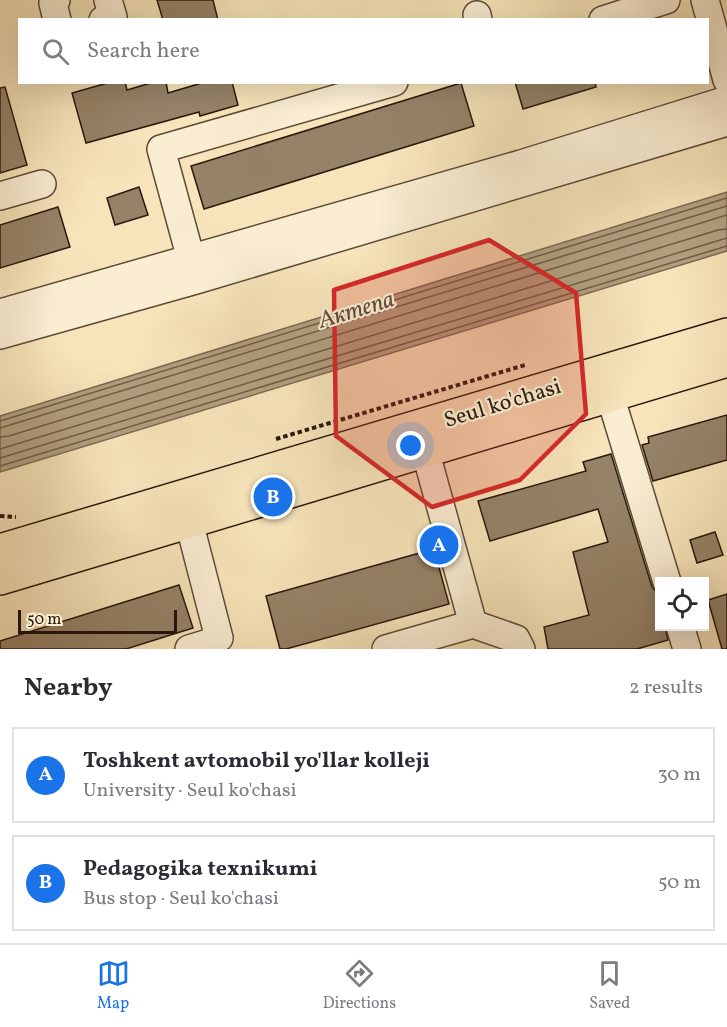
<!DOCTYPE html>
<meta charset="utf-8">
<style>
:root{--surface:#fff;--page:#f2f2f3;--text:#2b2b33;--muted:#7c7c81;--line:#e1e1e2;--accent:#1a73e8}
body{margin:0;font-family:Vollkorn,serif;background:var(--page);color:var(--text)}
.controls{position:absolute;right:18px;bottom:18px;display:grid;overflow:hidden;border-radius:0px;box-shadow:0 6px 24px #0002}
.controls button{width:54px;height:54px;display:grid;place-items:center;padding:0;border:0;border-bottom:2px solid var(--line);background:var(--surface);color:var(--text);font:30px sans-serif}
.scale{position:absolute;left:18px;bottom:15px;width:159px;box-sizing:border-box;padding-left:6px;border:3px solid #2a180d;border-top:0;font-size:16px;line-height:21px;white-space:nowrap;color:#2a180d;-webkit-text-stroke:4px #faedd2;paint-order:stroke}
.you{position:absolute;left:411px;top:446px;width:21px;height:21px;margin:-15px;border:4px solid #fff;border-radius:50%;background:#1a73e8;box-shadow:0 0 0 9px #1a73e833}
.badge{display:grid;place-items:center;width:39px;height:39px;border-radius:50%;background:var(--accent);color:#fff;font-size:20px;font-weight:700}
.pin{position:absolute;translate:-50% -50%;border:3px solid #fff;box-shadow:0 2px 6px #0006}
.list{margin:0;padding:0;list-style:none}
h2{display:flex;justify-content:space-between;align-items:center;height:78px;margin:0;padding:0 24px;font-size:26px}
h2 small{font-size:20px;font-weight:400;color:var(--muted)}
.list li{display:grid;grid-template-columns:39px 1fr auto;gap:18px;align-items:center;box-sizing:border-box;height:96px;margin:0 12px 12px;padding:0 12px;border:2px solid var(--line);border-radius:0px}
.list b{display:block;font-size:22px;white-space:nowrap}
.list p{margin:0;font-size:20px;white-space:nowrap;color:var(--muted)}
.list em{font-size:20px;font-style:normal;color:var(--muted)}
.icon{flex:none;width:33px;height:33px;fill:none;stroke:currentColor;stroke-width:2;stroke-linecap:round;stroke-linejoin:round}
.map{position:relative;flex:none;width:727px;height:649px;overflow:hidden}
.search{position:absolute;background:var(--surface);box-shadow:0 6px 24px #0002;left:18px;right:18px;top:18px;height:66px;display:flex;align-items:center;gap:15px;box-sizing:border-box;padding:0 21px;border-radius:0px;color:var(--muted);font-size:22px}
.sheet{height:294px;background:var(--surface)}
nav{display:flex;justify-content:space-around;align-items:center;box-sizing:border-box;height:84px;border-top:2px solid var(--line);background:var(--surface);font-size:16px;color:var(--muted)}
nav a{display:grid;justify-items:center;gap:3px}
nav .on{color:var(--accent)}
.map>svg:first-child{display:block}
.water{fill:#b19f7f;stroke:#7b6951;stroke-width:1.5}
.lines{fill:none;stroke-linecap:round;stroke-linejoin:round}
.shore{stroke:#6e5c46;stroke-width:1.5}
.building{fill:#958267;stroke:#2a180d;stroke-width:1.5}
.minor-casing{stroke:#5d4b38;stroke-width:30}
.major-casing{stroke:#2a180d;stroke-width:36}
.path{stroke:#2a180d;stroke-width:4;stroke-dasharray:4.5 3;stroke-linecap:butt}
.minor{stroke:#faedd2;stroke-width:27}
.major{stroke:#f7e4ba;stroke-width:33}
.marked{fill:#d62828;fill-opacity:0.2;stroke:#d62828;stroke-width:4.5;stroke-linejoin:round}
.labels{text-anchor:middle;stroke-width:4.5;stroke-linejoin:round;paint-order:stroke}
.street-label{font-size:22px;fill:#2a180d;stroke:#faedd2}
.water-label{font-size:24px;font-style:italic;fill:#604e3b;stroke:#faedd2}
</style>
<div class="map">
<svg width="727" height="649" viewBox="0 0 727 649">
<rect width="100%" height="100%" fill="#f7e4ba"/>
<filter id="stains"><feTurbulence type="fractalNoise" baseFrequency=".00333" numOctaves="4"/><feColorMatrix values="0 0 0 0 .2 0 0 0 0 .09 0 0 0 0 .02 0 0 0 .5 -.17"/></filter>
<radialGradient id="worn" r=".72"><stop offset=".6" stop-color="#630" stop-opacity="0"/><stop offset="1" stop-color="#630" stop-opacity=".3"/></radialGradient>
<path class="water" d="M 727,192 L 727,251 L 0,472 L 0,416 Z"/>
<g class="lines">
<path class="shore" d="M 0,421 L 727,198
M 0,428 L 727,206
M 0,437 L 9,436 L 727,215
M 0,449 L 718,230 L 727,229
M 0,458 L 727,238
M 0,466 L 727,246"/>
</g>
<path class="building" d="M 157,0 L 213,0 L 218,20 L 163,20 Z
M 111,82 L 125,82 L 127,90 L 154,82 L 166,82 L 168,93 L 205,82 L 232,82 L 238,105 L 200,116 L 199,112 L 86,143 L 72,93 Z
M 515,82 L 595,82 L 596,87 L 523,109 Z
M 461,83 L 474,126 L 204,209 L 191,166 Z
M 5,87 L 27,165 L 0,173 L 0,88 Z
M 139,187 L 148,215 L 115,225 L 107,198 Z
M 58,207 L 70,247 L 0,268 L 0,225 Z
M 727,415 L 727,460 L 653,481 L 642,445 L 649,443 L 648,437 Z
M 611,454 L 652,587 L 659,595 L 660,627 L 665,627 L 668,640 L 637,649 L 548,649 L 544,627 L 589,615 L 573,552 L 608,542 L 598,509 L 490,541 L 478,501 L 586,471 L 583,462 Z
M 715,532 L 723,555 L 697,563 L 690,540 Z
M 434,549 L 449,604 L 286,649 L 280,649 L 266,596 Z
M 179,585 L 193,628 L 126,649 L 0,649 L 0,641 Z
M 727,594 L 727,649 L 722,649 L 708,600 Z"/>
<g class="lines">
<defs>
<path id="minor" d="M 56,0 L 53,3 L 57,20
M 705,0 L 727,80
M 477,15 L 478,20
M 103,20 L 113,17 L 108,0
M 603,20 L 666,0
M 0,196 L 42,184
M 191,259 L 161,149 L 394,82
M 0,313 L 521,164 L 727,100
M 0,335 L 196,280 L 727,122
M 604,376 L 667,582
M 425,450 L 473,624 L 516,639 L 521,649
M 189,522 L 219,638 L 215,641 L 189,649
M 680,626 L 687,649
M 386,649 L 473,624"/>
<path id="major" d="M 0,551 L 727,335
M 0,578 L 727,360"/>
</defs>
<use href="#minor" class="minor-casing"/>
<use href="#major" class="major-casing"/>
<path class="path" d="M 276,439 L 525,365
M 0,516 L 16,517"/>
<use href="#minor" class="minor"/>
<use href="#major" class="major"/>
</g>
<path class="marked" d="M 489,240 L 576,293 L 586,414 L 520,480 L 432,507 L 336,436 L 334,290 Z"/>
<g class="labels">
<g class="street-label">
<text transform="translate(502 402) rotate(-17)" y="8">Seul ko'chasi</text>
</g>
<g class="water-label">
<text transform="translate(356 309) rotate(-17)" y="8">Актепа</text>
</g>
</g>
<rect width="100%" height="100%" filter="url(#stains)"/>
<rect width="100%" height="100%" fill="url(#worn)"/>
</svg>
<div class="controls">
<button><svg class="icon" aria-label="locate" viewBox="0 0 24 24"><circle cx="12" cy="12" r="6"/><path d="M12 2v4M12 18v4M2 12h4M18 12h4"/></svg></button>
</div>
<div class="scale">50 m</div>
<div class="you"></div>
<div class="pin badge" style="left:439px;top:545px">A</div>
<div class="pin badge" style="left:273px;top:497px">B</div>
<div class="search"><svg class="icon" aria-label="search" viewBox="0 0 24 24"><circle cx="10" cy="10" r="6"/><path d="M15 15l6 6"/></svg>Search here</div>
</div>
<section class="sheet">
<h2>Nearby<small>2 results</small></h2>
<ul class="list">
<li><span class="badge">A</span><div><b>Toshkent avtomobil yo'llar kolleji</b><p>University · Seul ko'chasi</p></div><em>30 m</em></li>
<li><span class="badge">B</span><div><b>Pedagogika texnikumi</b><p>Bus stop · Seul ko'chasi</p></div><em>50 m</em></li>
</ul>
</section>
<nav>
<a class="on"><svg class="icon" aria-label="map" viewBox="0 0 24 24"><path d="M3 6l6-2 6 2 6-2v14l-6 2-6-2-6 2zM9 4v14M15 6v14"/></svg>Map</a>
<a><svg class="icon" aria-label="directions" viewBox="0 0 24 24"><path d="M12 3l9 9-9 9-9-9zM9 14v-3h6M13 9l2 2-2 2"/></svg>Directions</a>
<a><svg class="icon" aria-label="saved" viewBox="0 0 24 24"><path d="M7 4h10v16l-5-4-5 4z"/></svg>Saved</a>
</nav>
